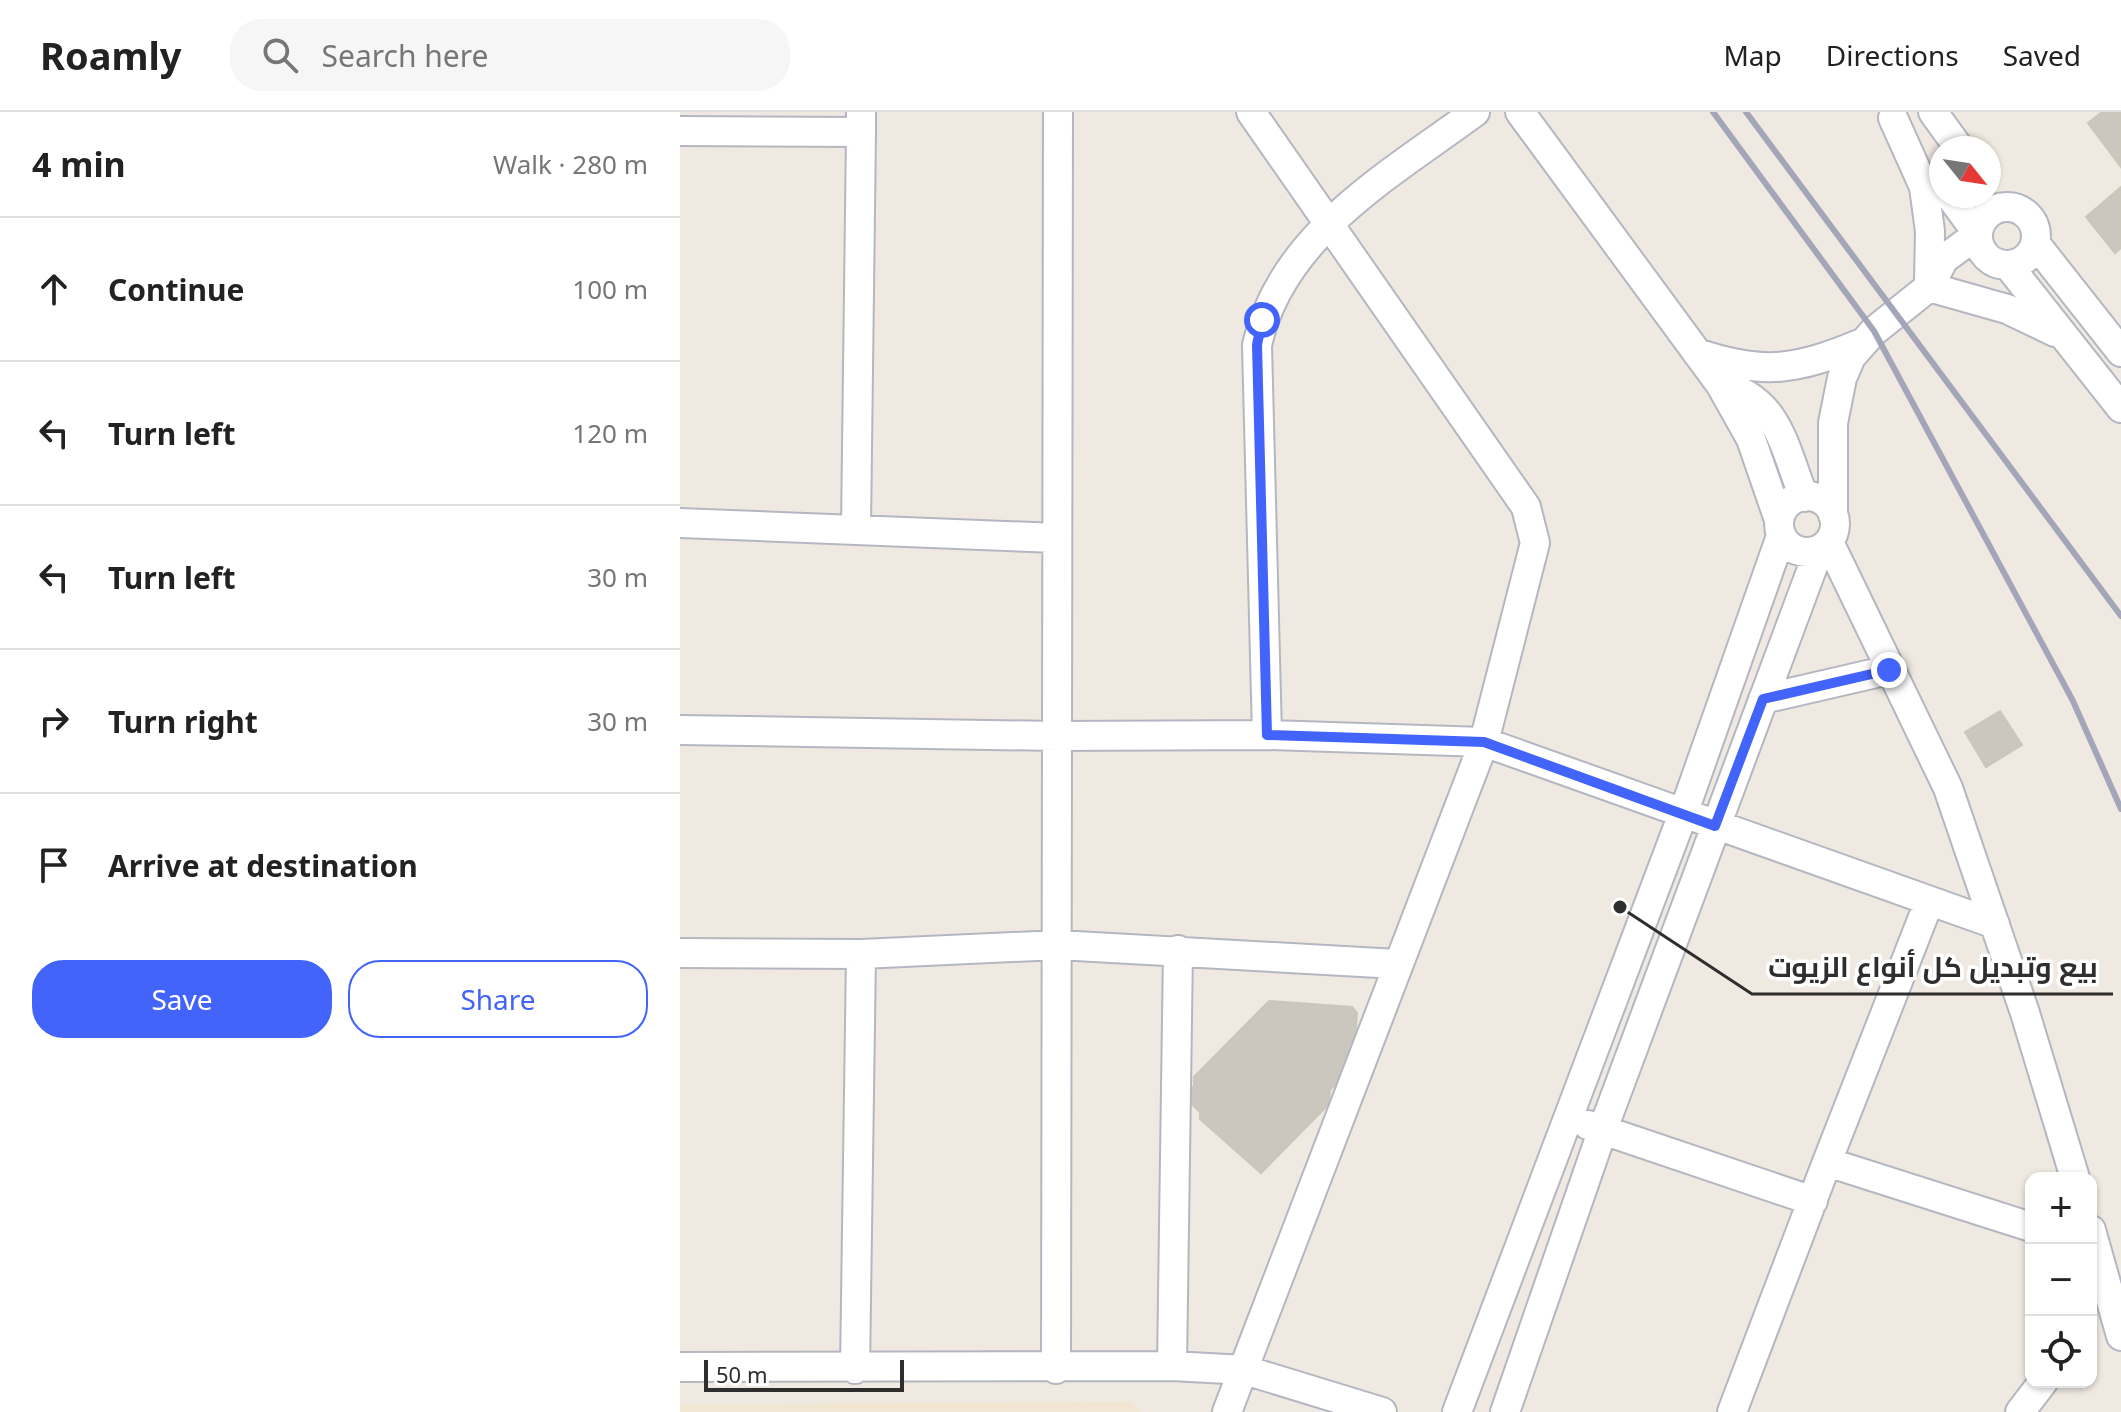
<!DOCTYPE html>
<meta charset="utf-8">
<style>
:root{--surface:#fff;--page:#f6f6f6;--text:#222;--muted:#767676;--line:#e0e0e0;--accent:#4264fb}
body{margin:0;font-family:"Noto Sans",Cairo,sans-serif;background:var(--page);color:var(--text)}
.controls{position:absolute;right:24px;bottom:24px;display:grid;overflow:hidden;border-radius:16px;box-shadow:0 2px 6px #0004}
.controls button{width:72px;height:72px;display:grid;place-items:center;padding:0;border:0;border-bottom:2px solid var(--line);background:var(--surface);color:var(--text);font:40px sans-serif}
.compass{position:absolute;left:1249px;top:24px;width:72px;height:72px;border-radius:50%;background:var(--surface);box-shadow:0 2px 6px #0004;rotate:120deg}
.scale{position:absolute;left:24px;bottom:20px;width:200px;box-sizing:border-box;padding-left:8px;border:4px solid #2e2e2e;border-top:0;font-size:22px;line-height:28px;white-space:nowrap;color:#2e2e2e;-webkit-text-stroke:6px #fff;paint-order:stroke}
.stop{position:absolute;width:24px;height:24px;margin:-18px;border:6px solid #4264fb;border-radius:50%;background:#fff}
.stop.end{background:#4264fb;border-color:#fff;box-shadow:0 2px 8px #0008}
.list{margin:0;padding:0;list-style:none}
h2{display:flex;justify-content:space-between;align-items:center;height:104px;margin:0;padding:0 32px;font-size:34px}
h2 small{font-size:26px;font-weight:400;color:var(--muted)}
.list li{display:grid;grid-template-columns:52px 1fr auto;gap:24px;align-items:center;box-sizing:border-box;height:144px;padding:0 32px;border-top:2px solid var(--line)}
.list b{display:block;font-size:30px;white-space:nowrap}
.list em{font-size:26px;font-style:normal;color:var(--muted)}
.actions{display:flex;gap:16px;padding:24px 32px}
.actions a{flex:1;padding:18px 0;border:2px solid var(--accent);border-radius:32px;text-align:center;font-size:28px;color:var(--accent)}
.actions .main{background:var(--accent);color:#fff}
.icon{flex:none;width:44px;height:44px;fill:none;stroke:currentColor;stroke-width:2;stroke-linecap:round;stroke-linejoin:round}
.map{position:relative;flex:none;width:1441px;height:1300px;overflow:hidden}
header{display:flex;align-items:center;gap:48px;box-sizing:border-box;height:112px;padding:0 40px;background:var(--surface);border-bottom:2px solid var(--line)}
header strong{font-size:38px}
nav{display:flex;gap:44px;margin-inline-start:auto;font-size:28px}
.search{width:560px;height:72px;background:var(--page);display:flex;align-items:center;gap:20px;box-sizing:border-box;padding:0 28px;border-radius:32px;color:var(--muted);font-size:30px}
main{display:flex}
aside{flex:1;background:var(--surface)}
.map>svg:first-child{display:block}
.education{fill:#f0e6d1}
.building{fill:#cbc7bf;stroke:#cbc5ba;stroke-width:2}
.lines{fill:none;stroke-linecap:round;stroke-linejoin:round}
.minor-casing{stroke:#b4b7c1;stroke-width:32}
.minor{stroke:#fff;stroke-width:28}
.rail{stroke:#a3a6b8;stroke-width:6}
.route{stroke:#4264fb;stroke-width:10}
.leader{fill:none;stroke:#2e2e2e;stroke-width:3}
.callout-dot{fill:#2e2e2e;stroke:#fff;stroke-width:3}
.callout-label{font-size:28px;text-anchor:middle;font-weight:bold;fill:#2e2e2e;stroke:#fff;stroke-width:7;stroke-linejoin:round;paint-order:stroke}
</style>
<header>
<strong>Roamly</strong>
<div class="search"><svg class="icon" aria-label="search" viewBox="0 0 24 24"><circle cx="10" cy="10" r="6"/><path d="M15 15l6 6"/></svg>Search here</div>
<nav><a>Map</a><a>Directions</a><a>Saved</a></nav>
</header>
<main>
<aside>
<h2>4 min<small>Walk · 280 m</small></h2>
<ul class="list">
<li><svg class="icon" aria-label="ahead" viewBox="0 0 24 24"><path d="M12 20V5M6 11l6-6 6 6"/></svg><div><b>Continue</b></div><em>100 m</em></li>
<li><svg class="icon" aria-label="left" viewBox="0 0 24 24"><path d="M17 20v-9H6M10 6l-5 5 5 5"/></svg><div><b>Turn left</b></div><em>120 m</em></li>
<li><svg class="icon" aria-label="left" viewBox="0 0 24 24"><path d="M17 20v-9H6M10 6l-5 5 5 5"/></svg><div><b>Turn left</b></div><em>30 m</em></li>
<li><svg class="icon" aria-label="right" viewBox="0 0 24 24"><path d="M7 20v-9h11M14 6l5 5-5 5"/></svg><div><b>Turn right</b></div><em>30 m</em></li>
<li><svg class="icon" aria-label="arrive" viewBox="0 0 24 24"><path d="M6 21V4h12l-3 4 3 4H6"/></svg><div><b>Arrive at destination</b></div></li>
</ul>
<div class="actions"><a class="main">Save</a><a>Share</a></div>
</aside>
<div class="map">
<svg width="1441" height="1300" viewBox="0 0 1441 1300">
<rect width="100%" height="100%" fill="#efe9e1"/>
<path class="education" d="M 451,1290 L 461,1300 L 0,1300 L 0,1292 Z"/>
<path class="building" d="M 1422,0 L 1441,0 L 1441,55 L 1408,11 Z
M 1441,75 L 1441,136 L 1435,141 L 1406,105 Z
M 1320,599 L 1342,633 L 1306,655 L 1285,620 Z
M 589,889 L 672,895 L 677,901 L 673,954 L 650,978 L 649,992 L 581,1061 L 520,1007 L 520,1000 L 504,984 L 514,974 L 514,965 Z"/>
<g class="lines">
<defs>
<path id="minor" d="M 840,0 L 1040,272 L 1071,327 L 1099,408
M 1253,0 L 1279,36
M 1213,6 L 1244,75 L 1250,119 L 1249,170
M 0,19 L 181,20 L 181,0
M1298 124a29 29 0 1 1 58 0a29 29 0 1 1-58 0Z
M 1355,131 L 1441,240
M 1328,153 L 1441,296
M 1249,175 L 1327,197 L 1375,220
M 1017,241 C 1084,264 1117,258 1182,231
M 1040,272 C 1099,287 1103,333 1124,385
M1099 412a28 28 0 1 1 56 0a28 28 0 1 1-56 0Z
M 1153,403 L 1153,311 L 1162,266 L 1171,245 L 1194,219 L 1249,175 L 1264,147 L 1298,122 L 1270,84
M 0,411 L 377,426
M 176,416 L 181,20
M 1149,430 L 1268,676 L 1345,901 L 1395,1066
M 1083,587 L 1209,558
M 0,618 L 376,624 L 587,623 L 804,630 L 1315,812
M 587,623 L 577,233 C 601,123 711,62 795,0
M 0,841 L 181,842 L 378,833 L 717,852
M 908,1013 L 1133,1089
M 1147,1050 L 1249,790
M 1411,1118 L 1441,1224
M 492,1254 L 498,838
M 0,1255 L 492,1254 L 565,1258 L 702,1300
M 175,1257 L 181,842
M 376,1257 L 378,0
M 547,1300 L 804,630 L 855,431 L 846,395 L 571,0
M 777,1300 L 1003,702 L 1101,424
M 825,1300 L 923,1017 L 1139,438
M 1052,1300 L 1147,1050 L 1351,1115
M 1340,1300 L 1363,1270"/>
</defs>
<use href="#minor" class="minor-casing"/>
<use href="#minor" class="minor"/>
<path class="rail" d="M 1033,0 L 1194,219 L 1393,589 L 1441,697
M 1066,0 L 1441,504"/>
</g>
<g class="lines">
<path class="route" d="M 582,208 L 577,233 L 587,623 L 804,630 L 1035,714 L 1083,587 L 1209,558"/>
</g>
<path class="leader" d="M940 795L1072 882H1433"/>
<circle class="callout-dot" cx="940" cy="795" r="8"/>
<g class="callout-label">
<text x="1253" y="865">بيع وتبديل كل أنواع الزيوت</text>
</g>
</svg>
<div class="controls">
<button>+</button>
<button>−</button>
<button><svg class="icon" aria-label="locate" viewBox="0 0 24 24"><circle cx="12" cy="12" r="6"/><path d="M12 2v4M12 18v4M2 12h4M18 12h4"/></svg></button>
</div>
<svg class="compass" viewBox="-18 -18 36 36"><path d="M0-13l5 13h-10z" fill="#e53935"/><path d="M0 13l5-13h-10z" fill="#767676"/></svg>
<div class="scale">50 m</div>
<div class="stop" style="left:582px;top:208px"></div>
<div class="stop end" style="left:1209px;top:558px"></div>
</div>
</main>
